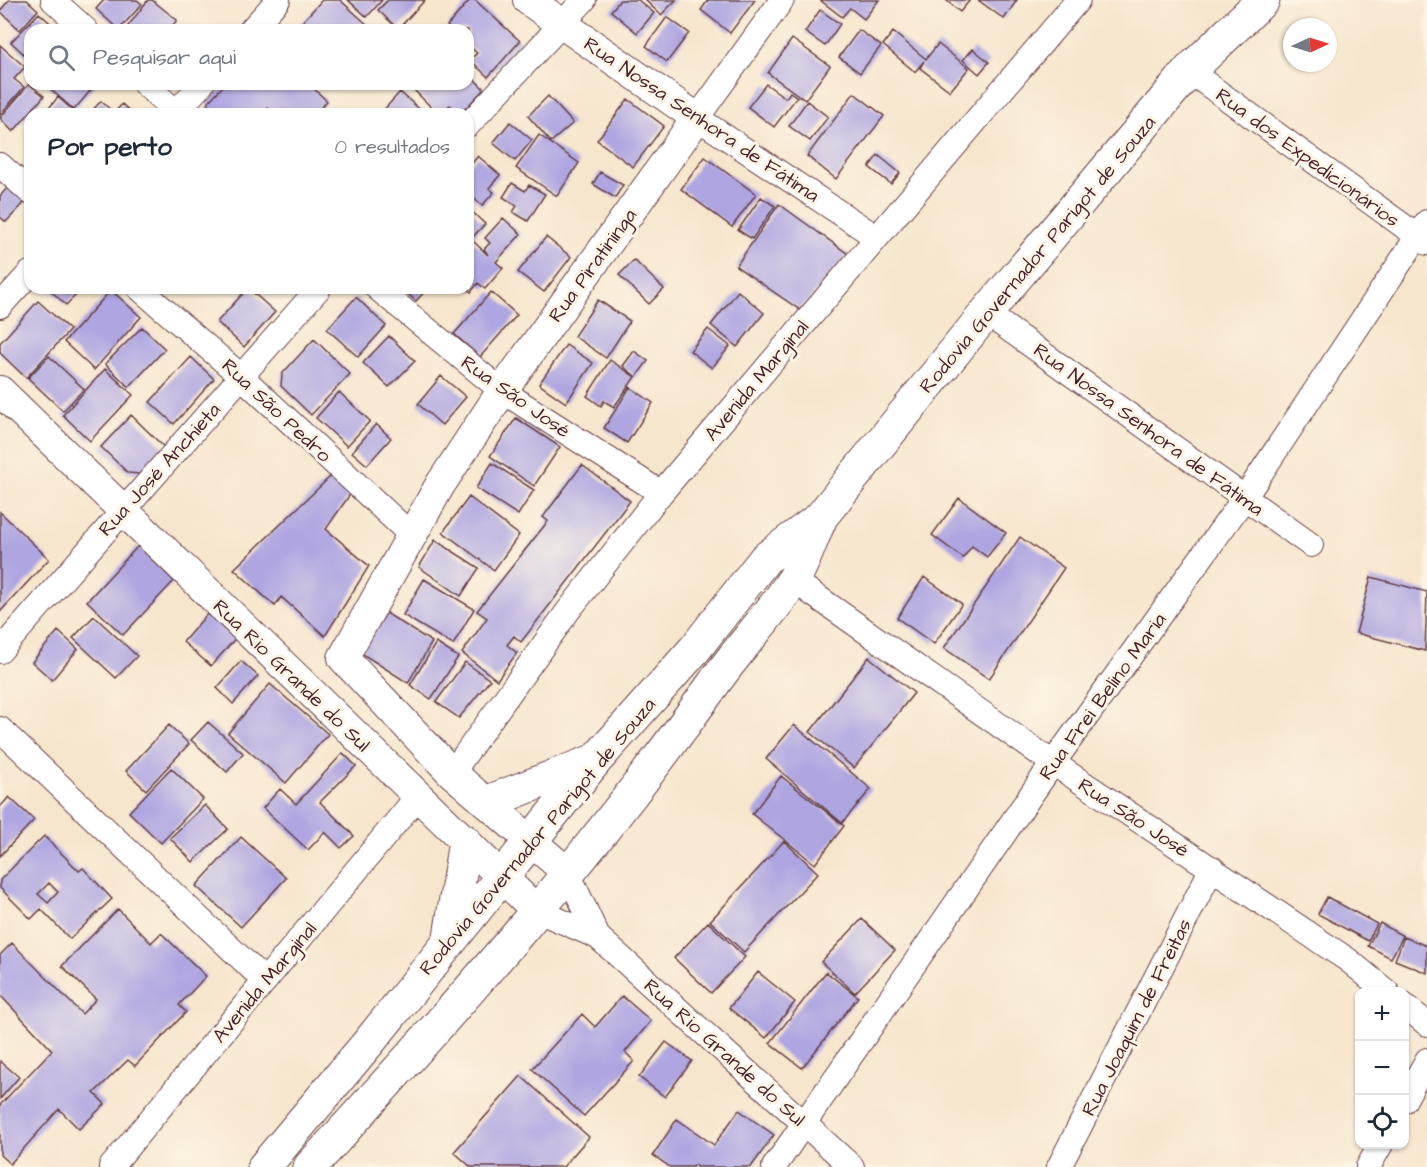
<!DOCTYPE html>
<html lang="pt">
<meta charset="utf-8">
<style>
:root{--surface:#fff;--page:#f6f6f7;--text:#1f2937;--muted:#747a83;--line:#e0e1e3}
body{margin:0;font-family:"Architects Daughter",sans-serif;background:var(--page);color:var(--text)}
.controls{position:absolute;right:18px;bottom:18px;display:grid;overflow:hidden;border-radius:12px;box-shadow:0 2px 4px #0004}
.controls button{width:54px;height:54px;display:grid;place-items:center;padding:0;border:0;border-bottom:2px solid var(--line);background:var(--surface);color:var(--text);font:30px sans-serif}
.compass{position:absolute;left:1283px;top:18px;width:54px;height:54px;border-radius:50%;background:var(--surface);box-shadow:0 2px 4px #0004;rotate:86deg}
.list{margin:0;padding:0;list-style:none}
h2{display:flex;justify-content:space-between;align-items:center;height:78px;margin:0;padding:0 24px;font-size:26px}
h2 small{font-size:20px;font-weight:400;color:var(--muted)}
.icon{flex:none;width:33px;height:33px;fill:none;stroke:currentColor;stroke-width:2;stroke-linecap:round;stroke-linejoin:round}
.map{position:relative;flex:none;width:1427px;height:1167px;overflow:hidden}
.search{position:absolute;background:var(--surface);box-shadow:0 2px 4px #0004;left:24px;top:24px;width:450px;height:66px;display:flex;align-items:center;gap:15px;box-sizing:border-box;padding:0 21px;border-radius:18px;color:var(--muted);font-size:22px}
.panel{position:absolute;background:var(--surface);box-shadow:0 2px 4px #0004;left:24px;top:108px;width:450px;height:186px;border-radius:18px}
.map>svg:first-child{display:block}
.building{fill:#aea5e1;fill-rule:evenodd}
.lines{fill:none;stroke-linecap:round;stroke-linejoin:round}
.minor-casing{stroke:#643d43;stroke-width:26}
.tertiary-casing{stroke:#643d43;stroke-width:32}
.primary-casing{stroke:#643d43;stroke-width:35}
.minor{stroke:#fff;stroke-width:24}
.tertiary{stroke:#fff;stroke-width:30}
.primary{stroke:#fff;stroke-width:33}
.labels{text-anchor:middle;stroke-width:6;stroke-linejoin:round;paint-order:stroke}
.street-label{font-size:20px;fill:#4a1f2b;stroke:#fcf5e5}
</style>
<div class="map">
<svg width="1427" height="1167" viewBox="0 0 1427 1167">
<rect width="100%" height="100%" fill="#fcf5e5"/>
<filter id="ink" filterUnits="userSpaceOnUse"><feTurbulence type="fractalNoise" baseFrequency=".0167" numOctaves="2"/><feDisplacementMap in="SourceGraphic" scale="12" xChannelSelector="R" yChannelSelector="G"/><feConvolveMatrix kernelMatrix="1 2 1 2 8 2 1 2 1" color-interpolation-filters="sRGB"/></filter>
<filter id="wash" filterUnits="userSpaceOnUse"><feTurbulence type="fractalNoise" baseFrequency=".008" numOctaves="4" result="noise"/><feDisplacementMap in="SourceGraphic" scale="24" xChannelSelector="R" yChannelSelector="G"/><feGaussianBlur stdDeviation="1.35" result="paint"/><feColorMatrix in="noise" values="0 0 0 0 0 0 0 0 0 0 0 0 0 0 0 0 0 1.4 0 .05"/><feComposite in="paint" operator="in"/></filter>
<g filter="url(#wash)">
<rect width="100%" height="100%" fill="#f7e6ce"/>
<g id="blocks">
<path class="building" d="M 9,0 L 27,0 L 38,10 L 20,30 L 0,11 Z
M 104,0 L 137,0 L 142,4 L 119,30 L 96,9 Z
M 148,0 L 152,0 L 177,20 L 169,30 L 125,30 Z
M 322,0 L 340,0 L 370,27 L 368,30 L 295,30 Z
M 348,0 L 382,0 L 367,17 Z
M 388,0 L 425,0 L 398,29 L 378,10 Z
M 470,0 L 475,0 L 520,41 L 488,77 L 470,60 L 477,53 L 468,45 L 468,30 L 452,30 L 447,26 Z
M 620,0 L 638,0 L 654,13 L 637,33 L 611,11 Z
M 645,0 L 676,0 L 661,15 Z
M 708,0 L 755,0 L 730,33 L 701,10 Z
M 820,0 L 879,0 L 864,19 L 850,8 L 842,17 Z
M 946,0 L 970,0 L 960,12 Z
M 978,0 L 1017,0 L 1004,19 Z
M 820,10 L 840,24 L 825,46 L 805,32 Z
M 39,13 L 58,30 L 30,30 L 30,60 L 11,42 Z
M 667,17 L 689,33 L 667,62 L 646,46 Z
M 859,30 L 881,46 L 860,73 L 839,57 Z
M 893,32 L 926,59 L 938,44 L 969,68 L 950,91 L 920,68 L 924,61 L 915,72 L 883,45 Z
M 792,39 L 830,66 L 805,100 L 768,73 Z
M 0,45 L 25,67 L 14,79 L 24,87 L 0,115 Z
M 973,49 L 989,62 L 979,74 L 963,60 Z
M 468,73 L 484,89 L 460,114 L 450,105 L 438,114 L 413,89 L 417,84 L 468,84 Z
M 29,84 L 44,96 L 13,132 L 0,118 Z
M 49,84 L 96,84 L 74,110 L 47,86 Z
M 225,84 L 309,84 L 327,101 L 315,114 L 274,114 L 268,108 L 263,114 L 206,114 L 208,102 Z
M 766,84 L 786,98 L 790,92 L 797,97 L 774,127 L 748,107 Z
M 400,92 L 425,114 L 380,114 Z
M 854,93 L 884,116 L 836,179 L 807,156 Z
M 548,96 L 573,123 L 551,142 L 528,116 Z
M 58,97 L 77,114 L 44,114 Z
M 628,99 L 664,126 L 633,167 L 597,140 Z
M 101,101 L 114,113 L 122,104 L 133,114 L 89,114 Z
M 807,101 L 828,117 L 810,141 L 789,126 Z
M 510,122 L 532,140 L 515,161 L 493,143 Z
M 539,135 L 579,163 L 557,196 L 516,168 Z
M 878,155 L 900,173 L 891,184 L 869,167 Z
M 478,156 L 500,175 L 489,188 L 494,192 L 482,206 L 473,197 L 468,203 L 468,168 Z
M 705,157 L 756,194 L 732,227 L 681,189 Z
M 600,172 L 623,185 L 615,198 L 593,184 Z
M 512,183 L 525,191 L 529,185 L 545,194 L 528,221 L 513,212 L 517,206 L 503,197 Z
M 10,185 L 26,201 L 6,222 L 0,217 L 0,196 Z
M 761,197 L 775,206 L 752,239 L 738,230 Z
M 779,204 L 848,254 L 800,310 L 736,266 Z
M 468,208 L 485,224 L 468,242 Z
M 503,218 L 521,234 L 496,262 L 503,268 L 485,289 L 478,283 L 471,292 L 468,289 L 468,247 L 473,241 L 488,255 L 484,249 L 490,243 L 485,238 Z
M 546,237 L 571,257 L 544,292 L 518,272 Z
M 634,260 L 664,289 L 649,304 L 619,275 Z
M 48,288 L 83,288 L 66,305 Z
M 248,288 L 275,312 L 244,347 L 217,322 Z
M 401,288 L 428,288 L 416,301 Z
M 111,290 L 141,317 L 94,370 L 64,342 Z
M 738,291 L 764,313 L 737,347 L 711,325 Z
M 491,292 L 517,315 L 480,357 L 454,334 Z
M 356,297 L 386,326 L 358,357 L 327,329 Z
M 598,300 L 630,321 L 606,358 L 574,336 Z
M 38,301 L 70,330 L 26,378 L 0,353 L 0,343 Z
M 142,327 L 165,349 L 129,387 L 105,364 Z
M 708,329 L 730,346 L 712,368 L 690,351 Z
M 389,336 L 415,361 L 389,387 L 363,363 Z
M 314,339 L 350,374 L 311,415 L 281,386 L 282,374 Z
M 566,345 L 593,363 L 566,403 L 539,384 Z
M 634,351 L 648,361 L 636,377 L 623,366 Z
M 49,356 L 84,389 L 63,411 L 28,378 Z
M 191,357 L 214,379 L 174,424 L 150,402 Z
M 610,360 L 635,377 L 614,407 L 604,401 L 601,406 L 587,396 Z
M 105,369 L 133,395 L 90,441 L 63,415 Z
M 441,376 L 466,397 L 442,425 L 418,404 Z
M 630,387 L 653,403 L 627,443 L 604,428 Z
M 339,392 L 370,421 L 347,446 L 316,418 Z
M 131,415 L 165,448 L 140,474 L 128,473 L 101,447 Z
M 516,418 L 560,447 L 534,486 L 490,456 Z
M 376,424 L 391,438 L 367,465 L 352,452 Z
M 492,463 L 534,490 L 518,515 L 476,488 Z
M 582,465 L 630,501 L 521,642 L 514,636 L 507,645 L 517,653 L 497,680 L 462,653 L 487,618 L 477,611 L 548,521 L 543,517 Z
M 332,475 L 351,493 L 326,529 L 369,566 L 325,636 L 281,597 L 275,606 L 234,569 Z
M 469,497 L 519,535 L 494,570 L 443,532 Z
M 959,498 L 1006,533 L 987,557 L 972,546 L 963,558 L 932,535 Z
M 0,512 L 49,559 L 0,612 Z
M 1020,537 L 1064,568 L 989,679 L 944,648 Z
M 435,540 L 479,568 L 461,596 L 419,567 Z
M 138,546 L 174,581 L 123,635 L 87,601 Z
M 924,577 L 962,604 L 934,644 L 897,618 Z
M 1371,577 L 1427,592 L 1425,651 L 1356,633 Z
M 424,579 L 474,609 L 453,645 L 403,615 Z
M 386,613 L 432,642 L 408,683 L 361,653 Z
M 207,614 L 235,639 L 211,666 L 183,642 Z
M 94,616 L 137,656 L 116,678 L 73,638 Z
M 58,631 L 78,649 L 52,680 L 32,662 Z
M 436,643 L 458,657 L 431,699 L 410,685 Z
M 869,657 L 914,693 L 854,768 L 810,732 Z
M 241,661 L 258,676 L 233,704 L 217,688 Z
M 465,662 L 490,680 L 459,718 L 436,702 Z
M 270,684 L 328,734 L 286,783 L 228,733 Z
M 208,722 L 243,753 L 227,772 L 191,740 Z
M 169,725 L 189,744 L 146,790 L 126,771 Z
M 794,725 L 871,789 L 842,823 L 766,759 Z
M 343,753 L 356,766 L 320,802 L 354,836 L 341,848 L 325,832 L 308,850 L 263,808 L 280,789 L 296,804 Z
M 171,768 L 203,799 L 161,843 L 129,812 Z
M 781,776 L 844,826 L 815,864 L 752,814 Z
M 9,797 L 34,820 L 0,856 L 0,807 Z
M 205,805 L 228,829 L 193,862 L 170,838 Z
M 44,836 L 79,871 L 83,868 L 112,899 L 70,939 L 41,909 L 31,919 L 0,888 L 0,880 ZM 49,883 L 58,892 L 48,903 L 38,894 Z
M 241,837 L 286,878 L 241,927 L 196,886 Z
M 784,841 L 818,873 L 744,952 L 710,921 Z
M 1327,897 L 1377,924 L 1368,941 L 1318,914 Z
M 118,909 L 151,943 L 161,933 L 206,976 L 179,1005 L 186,1012 L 135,1066 L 128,1060 L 94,1093 L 105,1104 L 79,1129 L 59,1109 L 10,1164 L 0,1155 L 0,1105 L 52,1050 L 0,995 L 0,955 L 12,943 L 82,1014 L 96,999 L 62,966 Z
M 862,919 L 895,950 L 855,993 L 821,962 Z
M 708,922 L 745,957 L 711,993 L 674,958 Z
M 1380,923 L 1403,936 L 1391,958 L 1368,946 Z
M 1404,937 L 1427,946 L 1427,973 L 1395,960 Z
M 758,972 L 795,1002 L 766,1038 L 729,1008 Z
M 826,972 L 858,997 L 802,1068 L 770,1043 Z
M 622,996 L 651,1021 L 625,1052 L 634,1061 L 584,1116 L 532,1069 L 582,1014 L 595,1027 Z
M 666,1042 L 692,1061 L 665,1097 L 639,1077 Z
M 0,1061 L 19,1077 L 0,1099 Z
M 521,1076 L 589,1137 L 563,1167 L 471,1167 L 454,1152 Z
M 739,1110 L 774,1135 L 751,1167 L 697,1167 L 694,1165 L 692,1167 L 670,1167 L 653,1155 L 677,1119 L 714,1145 Z"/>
</g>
</g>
<g filter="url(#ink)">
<use href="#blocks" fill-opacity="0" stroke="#643d43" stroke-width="1.5"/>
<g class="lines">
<defs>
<path id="minor" d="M 53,0 L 86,30
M 782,0 L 697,118 L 876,237
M 251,30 L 278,0
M 1189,71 L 1427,243
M 145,84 L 178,114
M 174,114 L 202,84
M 468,125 L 584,0
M 0,165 L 30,192
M 139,288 L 242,377 L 411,535
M 377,288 L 502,391 L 661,493
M 0,306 L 30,273
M 986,313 L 1311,545
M 793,580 L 1053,763 L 1348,960 L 1387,992
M 0,651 L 319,288
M 0,729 L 265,981
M 452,773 L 568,611 L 661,493 L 1078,0
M 568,873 L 598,937
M 536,910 L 598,937 L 852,1167
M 1404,1005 L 1427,1024
M 1404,1101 L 1427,1060
M 111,1167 L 417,797
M 774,1167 L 1053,763 L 1245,497 L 1427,222
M 1059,1167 L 1212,868
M 1368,1167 L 1381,1144"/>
<path id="tertiary" d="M 528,0 L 697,118 L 502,391 L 440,485 L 343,658 L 452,773 L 568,873
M 0,391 L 536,910"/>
<path id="primary" d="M 488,802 L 596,760
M 450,937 L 465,841
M 264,1167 L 369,1042 L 596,760 L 694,650 L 765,559 L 820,518 L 986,313 L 1189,71 L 1263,0
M 310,1167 C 451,1014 591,856 712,686 C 737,650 768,618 792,582 C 804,564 811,539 820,520"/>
</defs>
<use href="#minor" class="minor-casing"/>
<use href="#tertiary" class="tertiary-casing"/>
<use href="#primary" class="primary-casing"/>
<use href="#minor" class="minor"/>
<use href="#tertiary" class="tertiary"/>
<use href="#primary" class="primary"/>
</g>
</g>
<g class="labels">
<g class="street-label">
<text transform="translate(702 119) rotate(34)" y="7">Rua Nossa Senhora de Fátima</text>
<text transform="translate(1308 157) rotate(36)" y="7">Rua dos Expedicionários</text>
<text transform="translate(1037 254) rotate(-50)" y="7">Rodovia Governador Parigot de Souza</text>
<text transform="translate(592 265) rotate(-54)" y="7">Rua Piratininga</text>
<text transform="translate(756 380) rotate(-50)" y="7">Avenida Marginal</text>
<text transform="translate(516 396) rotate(35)" y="7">Rua São José</text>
<text transform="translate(277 410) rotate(43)" y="7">Rua São Pedro</text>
<text transform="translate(1149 429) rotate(36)" y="7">Rua Nossa Senhora de Fátima</text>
<text transform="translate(159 469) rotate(-48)" y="7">Rua José Anchieta</text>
<text transform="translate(292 675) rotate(44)" y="7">Rua Rio Grande do Sul</text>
<text transform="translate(1102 696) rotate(-54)" y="7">Rua Frei Belino Maria</text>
<text transform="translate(1134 817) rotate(33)" y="7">Rua São José</text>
<text transform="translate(537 836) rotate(-50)" y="7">Rodovia Governador Parigot de Souza</text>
<text transform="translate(264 982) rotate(-50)" y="7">Avenida Marginal</text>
<text transform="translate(1136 1017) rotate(-63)" y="7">Rua Joaquim de Freitas</text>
<text transform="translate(725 1052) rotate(42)" y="7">Rua Rio Grande do Sul</text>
</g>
</g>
</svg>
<div class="controls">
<button>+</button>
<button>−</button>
<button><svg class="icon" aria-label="locate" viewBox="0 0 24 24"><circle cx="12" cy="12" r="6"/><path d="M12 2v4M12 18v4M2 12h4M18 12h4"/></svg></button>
</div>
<svg class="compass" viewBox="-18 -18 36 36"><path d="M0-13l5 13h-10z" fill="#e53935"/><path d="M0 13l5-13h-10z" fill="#747a83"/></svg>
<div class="search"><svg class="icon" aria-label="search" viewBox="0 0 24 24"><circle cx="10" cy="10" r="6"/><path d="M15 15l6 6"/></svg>Pesquisar aqui</div>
<section class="panel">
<h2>Por perto<small>0 resultados</small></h2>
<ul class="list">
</ul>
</section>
</div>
